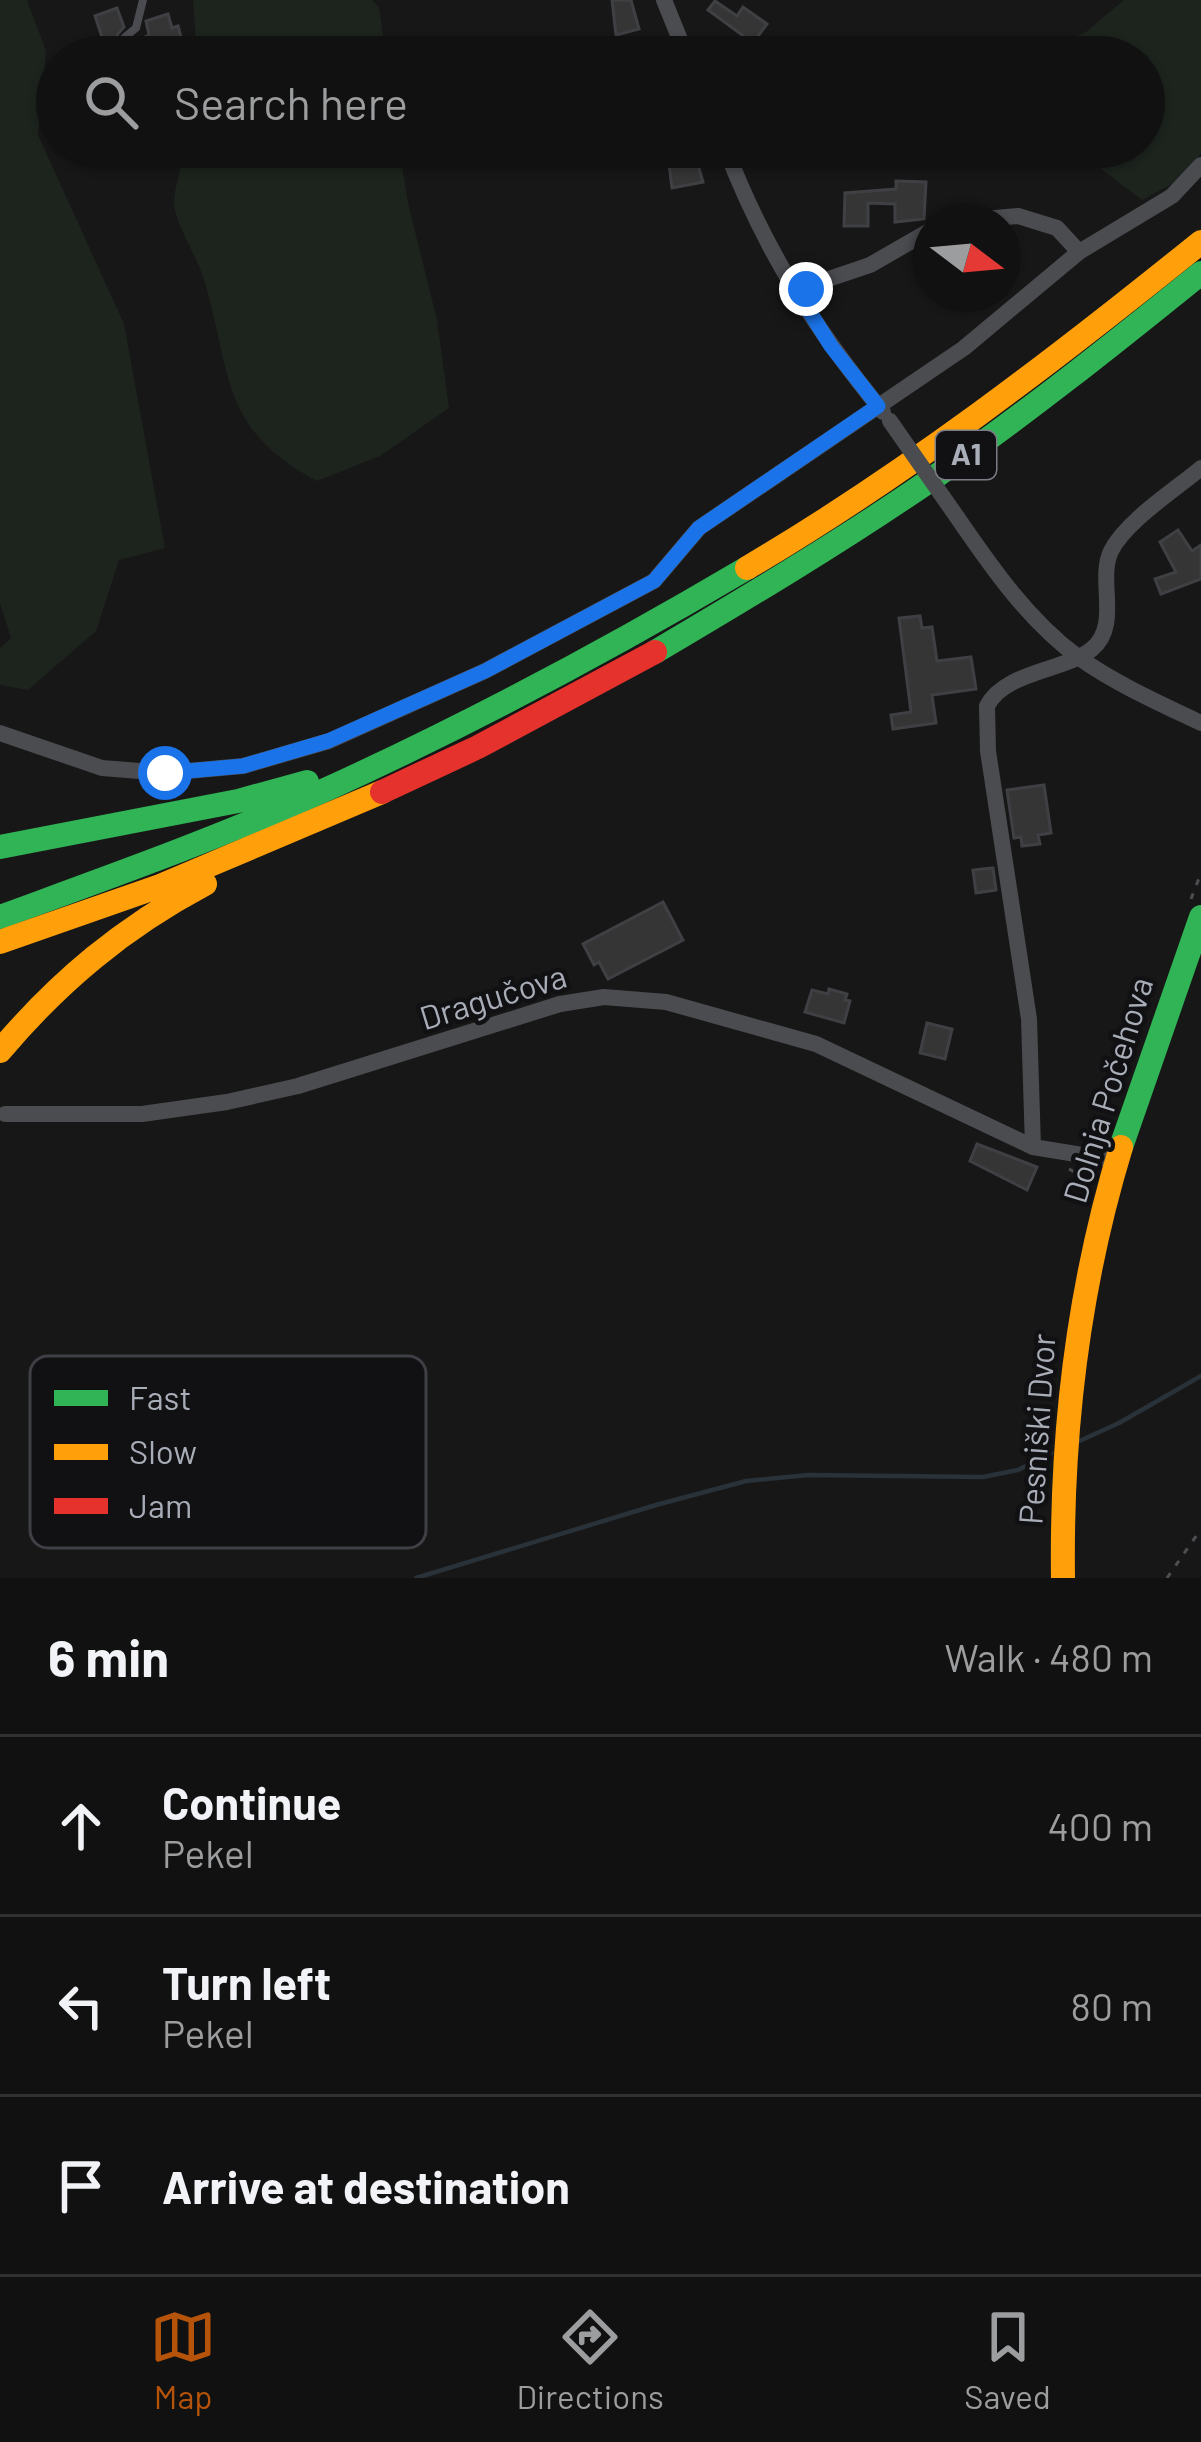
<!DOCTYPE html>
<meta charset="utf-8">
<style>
:root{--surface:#111;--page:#1e1f1f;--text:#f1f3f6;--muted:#9c9d9f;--line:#303131;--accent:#b45309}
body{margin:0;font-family:Barlow,sans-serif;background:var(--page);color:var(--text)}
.compass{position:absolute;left:913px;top:204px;width:108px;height:108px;border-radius:50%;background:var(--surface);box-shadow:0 3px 9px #0004;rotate:106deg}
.stop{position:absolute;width:36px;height:36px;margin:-27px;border:9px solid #1a73e8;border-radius:50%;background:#fff}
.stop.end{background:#1a73e8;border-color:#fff;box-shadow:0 3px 12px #0008}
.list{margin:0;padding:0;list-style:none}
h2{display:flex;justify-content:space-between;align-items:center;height:156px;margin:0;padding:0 48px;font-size:51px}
h2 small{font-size:39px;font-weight:400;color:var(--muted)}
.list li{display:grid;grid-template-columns:78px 1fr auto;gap:36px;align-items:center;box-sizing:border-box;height:180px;padding:0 48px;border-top:3px solid var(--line)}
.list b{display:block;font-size:45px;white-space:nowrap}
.list p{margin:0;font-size:39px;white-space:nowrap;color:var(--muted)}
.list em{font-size:39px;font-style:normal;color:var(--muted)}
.icon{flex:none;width:66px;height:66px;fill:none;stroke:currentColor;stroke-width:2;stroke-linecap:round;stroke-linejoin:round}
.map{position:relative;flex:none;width:1201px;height:1578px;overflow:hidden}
.search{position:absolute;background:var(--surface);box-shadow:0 3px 9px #0004;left:36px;right:36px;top:36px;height:132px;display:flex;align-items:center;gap:30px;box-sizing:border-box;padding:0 42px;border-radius:66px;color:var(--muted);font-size:45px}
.sheet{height:696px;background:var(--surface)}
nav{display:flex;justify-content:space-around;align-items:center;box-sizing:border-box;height:168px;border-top:3px solid var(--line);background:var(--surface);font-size:33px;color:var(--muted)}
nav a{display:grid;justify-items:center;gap:6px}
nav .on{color:var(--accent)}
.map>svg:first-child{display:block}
.green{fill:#1d241e}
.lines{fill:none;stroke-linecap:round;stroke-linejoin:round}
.stream{stroke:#2a3239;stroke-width:4.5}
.building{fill:#353536;stroke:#3f4043;stroke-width:3}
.path{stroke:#4d4e52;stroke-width:3;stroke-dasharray:6 9;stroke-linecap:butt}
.lane{stroke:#4b4c50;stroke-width:8}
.street{stroke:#4b4c50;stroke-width:16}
.fast{stroke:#30b455;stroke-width:24}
.slow{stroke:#ff9f0a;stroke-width:24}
.jam{stroke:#e5322d;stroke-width:24}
.street-bridge{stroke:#4b4c50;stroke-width:16}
.route{stroke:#1a73e8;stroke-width:15}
.labels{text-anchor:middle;stroke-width:9;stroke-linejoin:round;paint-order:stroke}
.shield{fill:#111113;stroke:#7b7e86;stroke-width:3}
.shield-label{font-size:30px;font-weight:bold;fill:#a8adb8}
.street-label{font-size:33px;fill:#a8adb8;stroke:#111113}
.key{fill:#111113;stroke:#3e4045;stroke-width:3}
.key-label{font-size:33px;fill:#a8adb8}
</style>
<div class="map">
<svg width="1201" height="1578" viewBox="0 0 1201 1578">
<rect width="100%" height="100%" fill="#171717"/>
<path class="green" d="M 0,0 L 27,0 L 46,51 L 38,135 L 124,324 L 165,548 L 119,560 L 96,631 L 28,690 L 0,685 L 0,648 L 11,638 L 0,603 Z
M 193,0 L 372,0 L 379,8 L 386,57 L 197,57 Z
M 1124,0 L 1201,0 L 1201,153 L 1183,178 L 1142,200 L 1100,168 L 921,163 L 914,147 L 1144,147 L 1144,57 L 1028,57 L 1086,32 Z
M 180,147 L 399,147 L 408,203 L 437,320 L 449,408 L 380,456 L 317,481 C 219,430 232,372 204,280 C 198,258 174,222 174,202 C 175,180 184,171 180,147 Z"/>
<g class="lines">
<path class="stream" d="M 1075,1443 L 1119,1423 L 1201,1376
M 416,1578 L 656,1505 L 746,1481 L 808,1475 L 983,1477 L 1018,1470 L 1051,1453"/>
</g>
<path class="building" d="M 612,0 L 631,0 L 639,29 L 616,35 Z
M 715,1 L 737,16 L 743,7 L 767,24 L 753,43 L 708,10 Z
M 117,8 L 124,27 L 117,35 L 119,43 L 127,45 L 149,35 L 146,21 L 168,14 L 172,28 L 178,26 L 181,37 L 176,39 L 181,57 L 116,57 L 109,38 L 103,40 L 95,16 Z
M 694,151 L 703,182 L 672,188 L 668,156 Z
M 896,181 L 926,182 L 924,219 L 895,222 L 895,204 L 868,203 L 868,226 L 844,226 L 845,193 L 896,189 Z
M 1178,530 L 1192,551 L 1201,545 L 1201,579 L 1161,594 L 1155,579 L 1176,572 L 1160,542 Z
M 920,616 L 922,628 L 932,627 L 937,661 L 971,657 L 976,689 L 932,695 L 936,723 L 893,729 L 891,715 L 911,712 L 899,618 Z
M 1044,785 L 1051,833 L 1038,835 L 1040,844 L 1022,846 L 1021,837 L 1014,838 L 1007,790 Z
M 993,868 L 996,890 L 976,893 L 973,870 Z
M 663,902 L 683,940 L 608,979 L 599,962 L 594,965 L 583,944 Z
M 829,989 L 847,994 L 845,1000 L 850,1001 L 844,1023 L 805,1012 L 812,990 L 828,994 Z
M 927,1023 L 952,1029 L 945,1059 L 920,1053 Z
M 977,1144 L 1037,1167 L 1027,1190 L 970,1161 Z"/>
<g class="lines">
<path class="path" d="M 1191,899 L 1201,873
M 1069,1169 L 1080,1175 L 1087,1173
M 1167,1578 L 1201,1529"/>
<path class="lane" d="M 125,37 L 136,28 L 143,0
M 549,57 L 583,48 L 590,42"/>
<path class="street" d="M 664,0 L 687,57
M 725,147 C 764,249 814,328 883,412
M 951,222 L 1018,216 L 1057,228 L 1079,252
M 796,290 L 870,265 L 931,230
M 957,517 C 992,568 1028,620 1078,657 C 1116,684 1159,703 1201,723
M 0,733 L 102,768 L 165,773 L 243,766 L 329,741 L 485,671 L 654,581 L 699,528 L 964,348 L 1079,252 L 1172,196 L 1201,165
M 5,1114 L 142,1114 L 227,1102 L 298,1086 L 560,1004 L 604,997 L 666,1002 L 816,1044 L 1033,1147 L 1119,1161
M 1033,1147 L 1029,1019 L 988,751 L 987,706 C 1005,671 1065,671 1092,649 C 1121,625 1097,580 1111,551 C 1126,521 1175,490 1201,468"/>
<path class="fast" d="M 655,652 C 748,597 840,542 929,481 C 1023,416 1112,345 1201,273
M 0,847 L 238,801 L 307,782
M 0,917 C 109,877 219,838 325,790 C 470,724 610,649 747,568
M 1121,1147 L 1201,917"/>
<path class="slow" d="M 747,568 C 908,473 1056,359 1201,242
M 0,942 L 160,886 L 382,792
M 0,1051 C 59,981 124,927 205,884
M 1063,1578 C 1061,1432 1078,1288 1121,1147"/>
<path class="jam" d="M 382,792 L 478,747 L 655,652"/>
<path class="street-bridge" d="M 890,421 L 957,517"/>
</g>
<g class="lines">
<path class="route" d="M 165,773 L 243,766 L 328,741 L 485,671 L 654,581 L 699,528 L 878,406 L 831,346 L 796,290 L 806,289"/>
</g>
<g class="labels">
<rect class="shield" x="936" y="431" width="60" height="48" rx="9"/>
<g class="shield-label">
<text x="966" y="465">A1</text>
</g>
<g class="street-label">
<text transform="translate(493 997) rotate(-17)" y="12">Dragučova</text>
<text transform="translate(1108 1090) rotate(-73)" y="12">Dolnja Počehova</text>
<text transform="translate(1037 1429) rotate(-86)" y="12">Pesniški Dvor</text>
</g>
</g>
<rect x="30" y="1356" width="396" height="192" rx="18" class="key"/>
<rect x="54" y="1390" width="54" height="16" fill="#30b455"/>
<rect x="54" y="1444" width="54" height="16" fill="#ff9f0a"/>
<rect x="54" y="1498" width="54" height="16" fill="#e5322d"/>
<g class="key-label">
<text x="129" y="1410">Fast</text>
<text x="129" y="1464">Slow</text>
<text x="129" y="1518">Jam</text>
</g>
</svg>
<svg class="compass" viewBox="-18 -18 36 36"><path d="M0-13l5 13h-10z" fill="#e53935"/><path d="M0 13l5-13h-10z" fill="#9c9d9f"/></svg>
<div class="stop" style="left:165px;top:773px"></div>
<div class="stop end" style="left:806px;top:289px"></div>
<div class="search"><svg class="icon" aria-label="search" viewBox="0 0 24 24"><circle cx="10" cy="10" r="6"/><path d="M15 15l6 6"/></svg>Search here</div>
</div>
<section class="sheet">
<h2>6 min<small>Walk · 480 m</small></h2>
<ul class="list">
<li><svg class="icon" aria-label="ahead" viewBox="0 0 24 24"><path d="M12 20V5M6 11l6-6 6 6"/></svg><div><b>Continue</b><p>Pekel</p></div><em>400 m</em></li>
<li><svg class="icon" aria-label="left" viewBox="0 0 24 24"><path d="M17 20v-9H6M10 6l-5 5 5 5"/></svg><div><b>Turn left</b><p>Pekel</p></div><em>80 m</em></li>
<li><svg class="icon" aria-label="arrive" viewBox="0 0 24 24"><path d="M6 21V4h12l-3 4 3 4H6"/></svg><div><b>Arrive at destination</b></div></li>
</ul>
</section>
<nav>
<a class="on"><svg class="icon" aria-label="map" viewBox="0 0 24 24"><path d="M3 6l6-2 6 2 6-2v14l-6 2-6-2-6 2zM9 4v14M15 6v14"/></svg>Map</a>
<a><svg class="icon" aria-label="directions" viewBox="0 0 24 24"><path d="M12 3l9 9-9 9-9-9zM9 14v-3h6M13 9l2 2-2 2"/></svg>Directions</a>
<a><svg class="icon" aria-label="saved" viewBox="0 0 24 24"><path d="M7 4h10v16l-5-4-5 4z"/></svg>Saved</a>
</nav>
